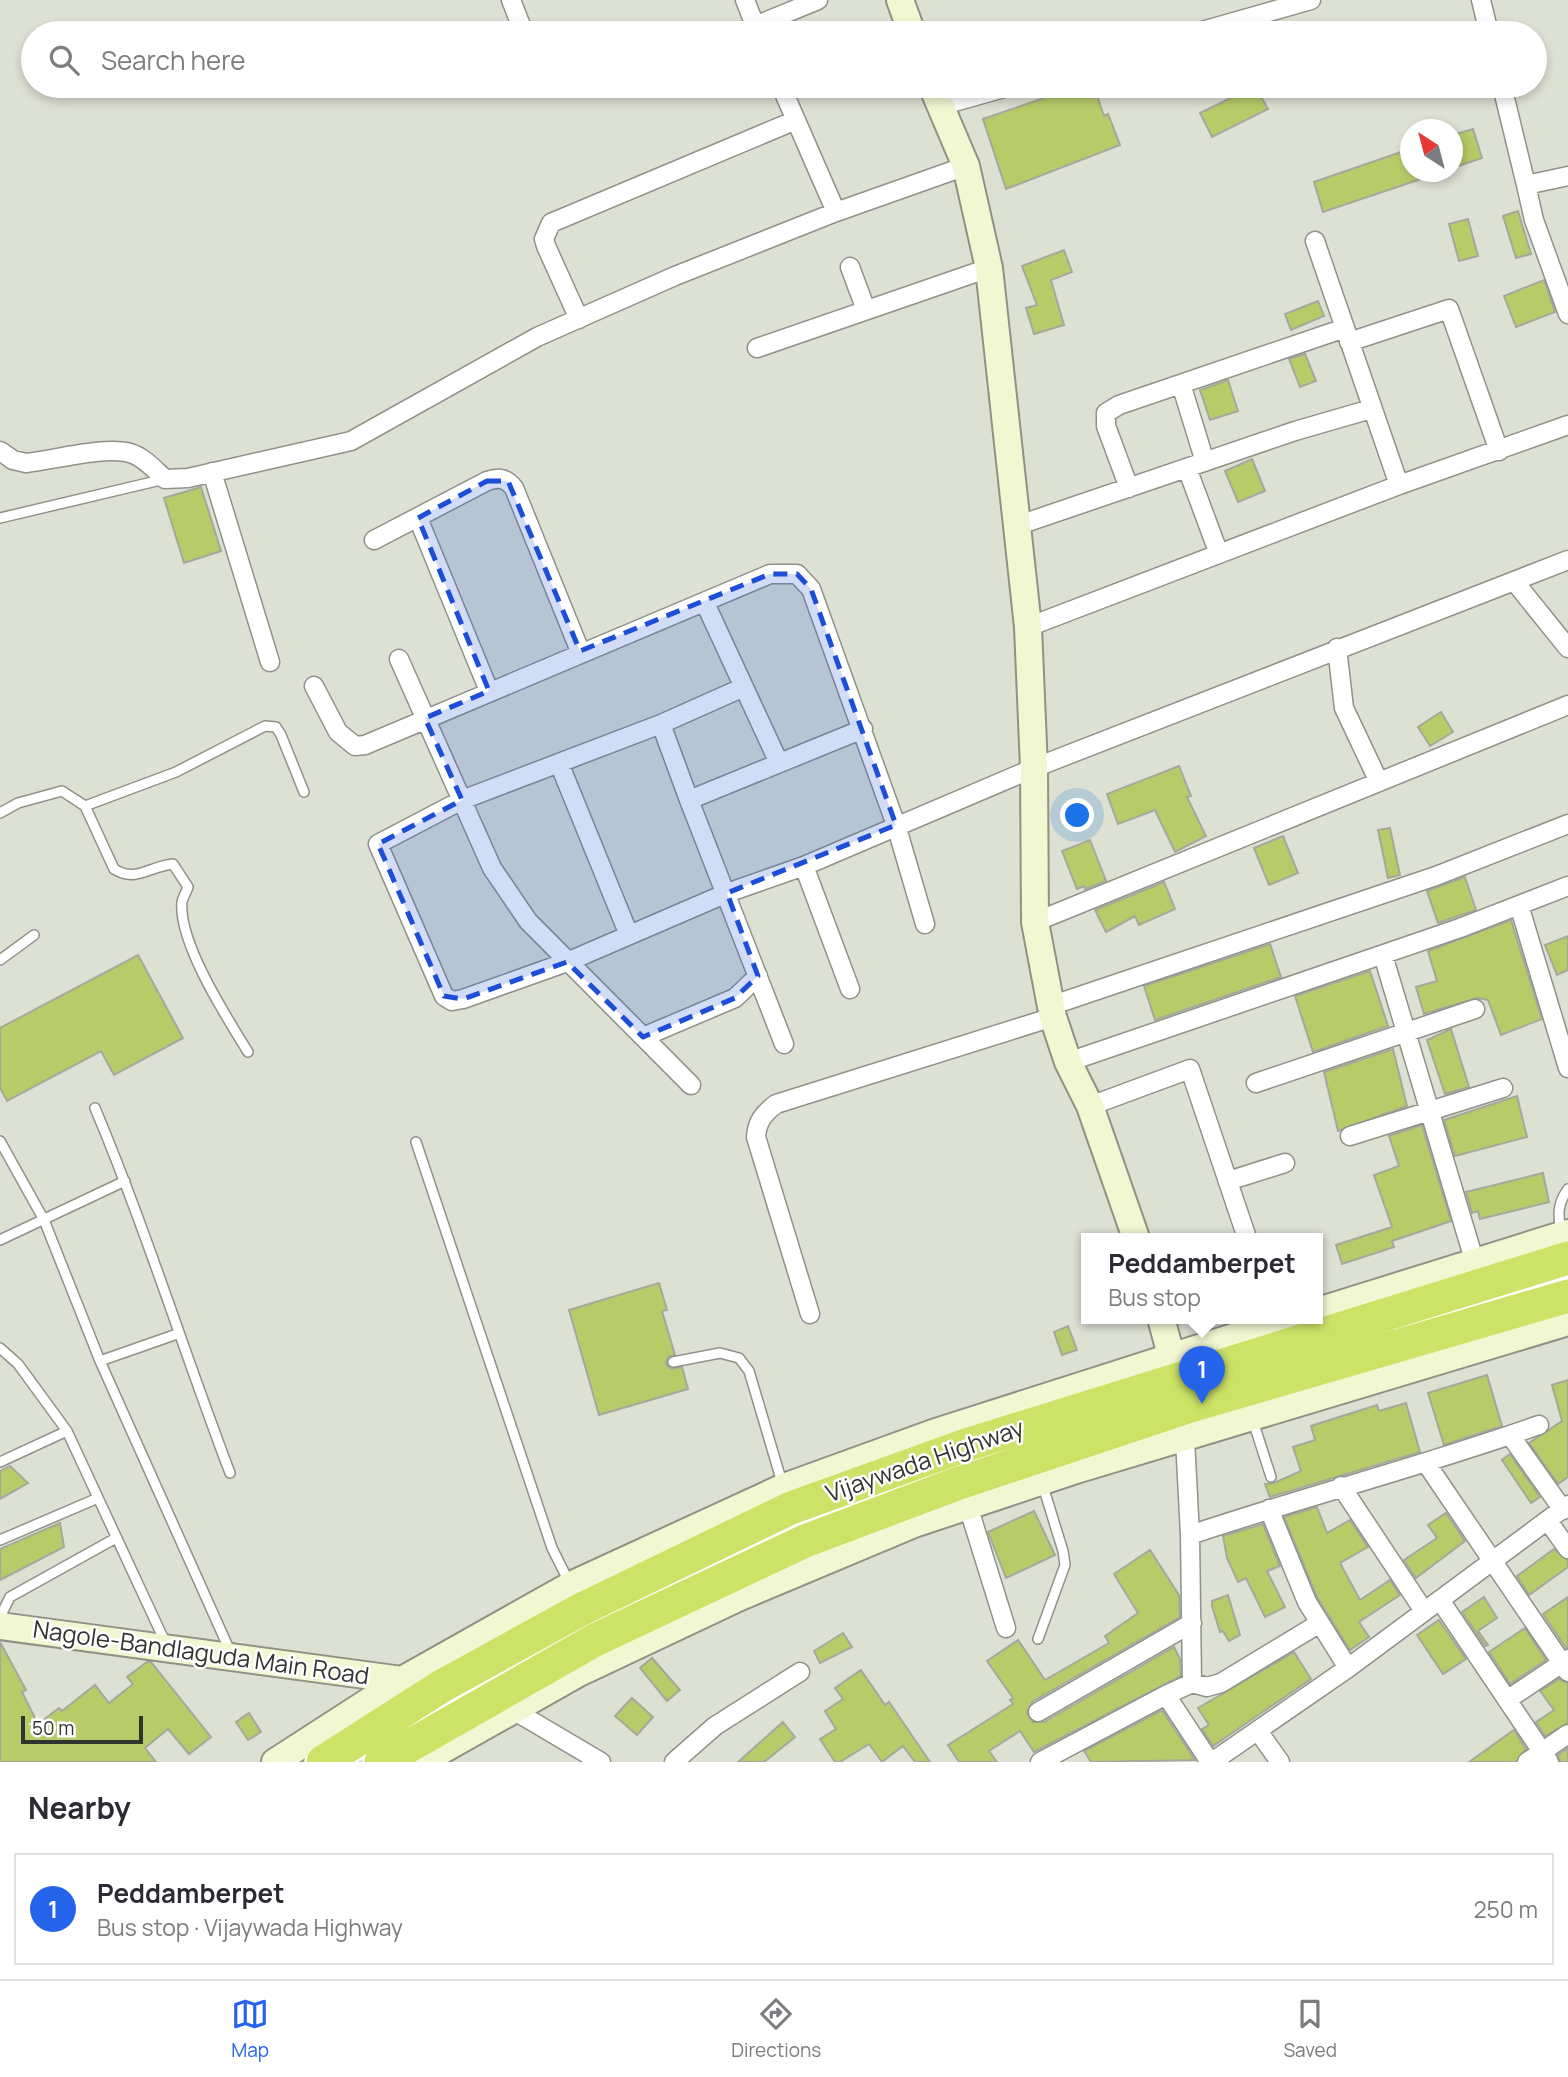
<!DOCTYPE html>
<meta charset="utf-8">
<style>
:root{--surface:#fff;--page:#f2f2f3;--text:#2b2b33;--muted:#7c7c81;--line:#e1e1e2;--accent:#2563eb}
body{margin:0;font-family:Manrope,sans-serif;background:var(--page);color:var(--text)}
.compass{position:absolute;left:1400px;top:119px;width:63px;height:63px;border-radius:50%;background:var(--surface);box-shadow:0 4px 10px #0003;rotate:324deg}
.scale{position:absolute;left:21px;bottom:18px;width:122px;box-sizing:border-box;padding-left:7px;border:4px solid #31332e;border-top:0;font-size:19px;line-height:24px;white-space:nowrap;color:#31332e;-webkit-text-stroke:5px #fff;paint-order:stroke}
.you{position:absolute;left:1078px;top:816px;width:24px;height:24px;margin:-18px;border:5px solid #fff;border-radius:50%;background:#1a73e8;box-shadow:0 0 0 10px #1a73e833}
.badge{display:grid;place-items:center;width:46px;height:46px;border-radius:50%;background:var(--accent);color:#fff;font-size:23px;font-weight:700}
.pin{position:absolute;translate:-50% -58px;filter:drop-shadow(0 2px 4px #0008)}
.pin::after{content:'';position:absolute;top:37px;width:24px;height:21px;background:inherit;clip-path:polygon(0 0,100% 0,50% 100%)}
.popup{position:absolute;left:1081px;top:1233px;width:242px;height:91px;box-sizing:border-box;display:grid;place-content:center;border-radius:0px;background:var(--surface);filter:drop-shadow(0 2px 5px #0005);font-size:23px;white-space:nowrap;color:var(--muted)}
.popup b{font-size:26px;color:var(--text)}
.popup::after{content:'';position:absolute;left:50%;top:100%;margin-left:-14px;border:14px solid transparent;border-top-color:var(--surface)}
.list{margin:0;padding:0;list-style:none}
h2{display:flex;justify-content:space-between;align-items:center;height:91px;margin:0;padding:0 28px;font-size:30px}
h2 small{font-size:23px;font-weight:400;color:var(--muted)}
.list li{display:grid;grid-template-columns:46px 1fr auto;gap:21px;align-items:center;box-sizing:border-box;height:112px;margin:0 14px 14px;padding:0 14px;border:2px solid var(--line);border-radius:0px}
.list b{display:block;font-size:26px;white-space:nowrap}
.list p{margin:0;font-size:23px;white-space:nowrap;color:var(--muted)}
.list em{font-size:23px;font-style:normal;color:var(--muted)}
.icon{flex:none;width:38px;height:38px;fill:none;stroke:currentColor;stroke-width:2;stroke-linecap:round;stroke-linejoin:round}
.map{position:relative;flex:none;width:1568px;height:1762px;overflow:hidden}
.search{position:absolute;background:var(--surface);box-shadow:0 4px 10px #0003;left:21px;right:21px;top:21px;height:77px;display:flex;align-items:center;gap:18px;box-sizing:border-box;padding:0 24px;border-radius:38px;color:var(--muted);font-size:26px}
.sheet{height:217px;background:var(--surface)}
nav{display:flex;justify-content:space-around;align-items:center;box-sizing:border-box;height:98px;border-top:2px solid var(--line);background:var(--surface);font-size:19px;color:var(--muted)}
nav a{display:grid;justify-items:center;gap:4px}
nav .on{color:var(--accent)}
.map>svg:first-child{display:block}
.building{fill:#b8cb69;stroke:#a5a89b;stroke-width:2}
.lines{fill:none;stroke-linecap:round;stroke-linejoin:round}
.lane-casing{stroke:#8f9286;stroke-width:12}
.street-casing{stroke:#8f9286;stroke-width:21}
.secondary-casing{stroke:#8f9286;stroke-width:30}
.highway-casing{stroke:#fff;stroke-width:37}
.lane{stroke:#fff;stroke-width:9}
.street{stroke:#fff;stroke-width:18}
.secondary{stroke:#f0f7d1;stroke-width:26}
.highway{stroke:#cce367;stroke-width:33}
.marked{fill:#1d4ed8;fill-opacity:0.2;stroke:#1d4ed8;stroke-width:5;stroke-dasharray:14 9;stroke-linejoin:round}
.labels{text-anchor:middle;stroke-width:5;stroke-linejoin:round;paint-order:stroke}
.street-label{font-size:24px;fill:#31332e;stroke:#fff}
</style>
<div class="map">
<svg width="1568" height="1762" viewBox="0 0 1568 1762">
<rect width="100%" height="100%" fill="#dde1d3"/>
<path class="building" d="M 1079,86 L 1094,86 L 1104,116 L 1108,114 L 1120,145 L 1006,189 L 983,119 Z
M 1255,86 L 1268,109 L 1212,137 L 1200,113 Z
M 1473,129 L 1482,158 L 1452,168 L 1452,135 Z
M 1410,149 L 1410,172 L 1436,174 L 1323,212 L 1314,182 Z
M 1518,211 L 1531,254 L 1516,258 L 1503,216 Z
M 1468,219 L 1478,256 L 1459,261 L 1449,224 Z
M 1064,250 L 1072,272 L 1051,280 L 1064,325 L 1034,334 L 1026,308 L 1037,305 L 1022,266 Z
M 1544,280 L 1555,312 L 1516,327 L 1504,296 Z
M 1318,301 L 1324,316 L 1291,330 L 1285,314 Z
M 1305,354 L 1316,381 L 1300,387 L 1289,359 Z
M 1228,380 L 1238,411 L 1210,420 L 1200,390 Z
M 1252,459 L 1265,491 L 1238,502 L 1225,471 Z
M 201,487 L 221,551 L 184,563 L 164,498 Z
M 1441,712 L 1453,732 L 1430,746 L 1418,727 Z
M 1179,766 L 1191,796 L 1187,797 L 1206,836 L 1175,852 L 1155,810 L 1118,824 L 1107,794 Z
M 1390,828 L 1400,875 L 1388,878 L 1378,830 Z
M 1283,836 L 1298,873 L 1269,885 L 1254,848 Z
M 1090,840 L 1106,881 L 1085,889 L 1084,886 L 1077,889 L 1062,851 Z
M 1465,877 L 1476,910 L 1438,923 L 1427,891 Z
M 1164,882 L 1175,909 L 1139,925 L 1135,916 L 1106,932 L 1095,910 Z
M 1511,920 L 1542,1019 L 1501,1035 L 1488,1000 L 1477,998 L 1424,1014 L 1416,987 L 1437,981 L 1428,951 Z
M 1568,936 L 1568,970 L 1557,975 L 1545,945 Z
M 1270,944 L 1281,977 L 1155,1020 L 1144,986 Z
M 138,955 L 183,1038 L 114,1075 L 101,1051 L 7,1101 L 0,1088 L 0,1028 Z
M 1370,971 L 1388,1026 L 1313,1052 L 1295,996 Z
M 1451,1029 L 1469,1087 L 1445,1094 L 1427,1040 Z
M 1393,1049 L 1407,1106 L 1338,1131 L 1324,1072 Z
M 1517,1096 L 1527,1137 L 1455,1156 L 1444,1120 Z
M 1422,1125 L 1451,1221 L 1392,1241 L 1394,1247 L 1342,1264 L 1336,1245 L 1392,1227 L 1374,1175 L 1399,1166 L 1389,1136 Z
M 1543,1173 L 1549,1202 L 1480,1219 L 1478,1211 L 1472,1213 L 1466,1192 Z
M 659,1283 L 667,1310 L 662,1311 L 675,1355 L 668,1357 L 666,1364 L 671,1369 L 682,1367 L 688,1389 L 599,1415 L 569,1310 Z
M 1068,1326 L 1077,1350 L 1062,1355 L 1054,1332 Z
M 1487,1375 L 1502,1426 L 1444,1445 L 1428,1393 Z
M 1568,1380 L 1568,1477 L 1558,1484 L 1529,1443 L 1562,1421 L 1552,1385 Z
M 1406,1403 L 1420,1452 L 1270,1497 L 1265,1484 L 1274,1483 L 1301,1471 L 1293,1447 L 1315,1440 L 1311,1426 L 1377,1405 L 1379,1411 Z
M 1510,1454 L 1540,1497 L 1531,1503 L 1502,1460 Z
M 10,1466 L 28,1483 L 0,1499 L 0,1471 Z
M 1317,1507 L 1327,1533 L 1350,1520 L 1368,1547 L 1340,1563 L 1360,1600 L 1390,1580 L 1400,1595 L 1359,1622 L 1369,1637 L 1350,1650 L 1317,1597 L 1284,1517 Z
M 1034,1511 L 1055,1555 L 1006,1578 L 988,1532 Z
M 1446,1513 L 1465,1541 L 1416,1578 L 1404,1560 L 1437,1538 L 1428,1525 Z
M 60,1523 L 64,1547 L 0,1580 L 0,1549 Z
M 1263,1524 L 1280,1566 L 1267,1571 L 1285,1607 L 1265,1617 L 1246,1578 L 1238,1582 L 1227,1558 L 1223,1536 Z
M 1554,1549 L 1568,1560 L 1568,1567 L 1529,1595 L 1517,1576 Z
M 1150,1550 L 1179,1595 L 1180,1617 L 1032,1702 L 1027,1713 L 1033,1722 L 1044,1722 L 1174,1647 L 1180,1659 L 1181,1676 L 1034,1752 L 1020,1731 L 989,1751 L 997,1762 L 959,1762 L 948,1745 L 1013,1704 L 1010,1700 L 1013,1698 L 987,1661 L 1018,1640 L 1045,1680 L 1109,1643 L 1105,1636 L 1138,1613 L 1114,1574 Z
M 1228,1595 L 1240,1635 L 1229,1641 L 1223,1631 L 1220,1632 L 1212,1606 L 1212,1601 Z
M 1484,1597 L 1497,1618 L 1478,1631 L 1488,1645 L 1485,1646 L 1462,1612 Z
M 1568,1597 L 1568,1648 L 1566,1648 L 1543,1614 Z
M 1439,1620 L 1466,1659 L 1443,1674 L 1417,1635 Z
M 1525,1628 L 1546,1660 L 1510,1684 L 1489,1652 Z
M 843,1633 L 852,1647 L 820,1663 L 814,1651 Z
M 0,1642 L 26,1690 L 22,1692 L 38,1724 L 59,1708 L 62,1711 L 95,1685 L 109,1703 L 133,1684 L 127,1677 L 147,1662 L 151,1662 L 211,1737 L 189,1754 L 168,1729 L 145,1748 L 156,1762 L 0,1762 Z
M 1294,1652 L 1311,1679 L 1213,1746 L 1202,1729 L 1209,1725 L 1198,1708 Z
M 652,1658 L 680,1690 L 667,1701 L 640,1668 Z
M 861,1670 L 885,1705 L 889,1702 L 930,1762 L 915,1762 L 903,1746 L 882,1762 L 869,1744 L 840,1762 L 835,1762 L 820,1739 L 836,1729 L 825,1711 L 843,1699 L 835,1688 Z
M 1559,1679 L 1568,1683 L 1568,1723 L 1545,1736 L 1536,1722 L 1554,1710 L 1540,1691 Z
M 632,1698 L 653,1717 L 637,1735 L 615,1716 Z
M 1162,1710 L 1195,1760 L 1091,1762 L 1084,1751 Z
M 249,1713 L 261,1732 L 248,1740 L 236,1722 Z
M 783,1722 L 795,1737 L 764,1762 L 738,1762 Z
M 1514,1730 L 1526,1749 L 1516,1762 L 1469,1762 Z
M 1568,1748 L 1568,1762 L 1560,1762 L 1558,1755 Z"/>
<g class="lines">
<defs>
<path id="lane" d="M 0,518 L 165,479
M 85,806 L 114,869 C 136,883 150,866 173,864 L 188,887 C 186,893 183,897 182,902 C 178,942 227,1018 248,1052
M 0,813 L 18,803 L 62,791 L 85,806 L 176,772 L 265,726 L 276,727 L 281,735 L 304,792
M 0,960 L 34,935
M 95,1108 C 145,1227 184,1352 230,1473
M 0,1141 L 44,1220 L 100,1361 L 230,1651
M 416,1142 L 552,1548 L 570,1584
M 1561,1233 C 1558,1215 1557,1204 1568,1189
M 0,1240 L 125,1181
M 0,1348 L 18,1364 L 67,1431 L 166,1644
M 100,1361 L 177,1334
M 673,1362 L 720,1353 L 739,1358 L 749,1371 L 783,1486
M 1253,1421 L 1271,1477
M 0,1462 L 67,1431
M 0,1540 L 98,1498
M 2,1624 L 3,1611 L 10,1597 L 116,1538
M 1038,1639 L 1065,1565 L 1063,1551 L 1042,1483"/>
<path id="street" d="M 511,0 L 524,33
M 745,0 L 758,33
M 1481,0 L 1489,33
M 738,33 L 818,0
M 1195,33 L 1311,0
M 781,86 L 836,212
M 1502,86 L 1526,185
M 940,106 L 1011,86
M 1568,176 L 1526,185 L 1534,220 L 1568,314
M 1315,241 L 1399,485
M 850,267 L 866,310
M 579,319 L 546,246 L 544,239 L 551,223 L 796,120
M 1349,342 L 1449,309 L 1499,451
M 757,348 L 989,268
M 1181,384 L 1205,462
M 0,451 L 13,460 L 26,463 C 54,460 104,446 130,453 C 144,457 155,470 165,479 L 188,478 L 351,441 L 537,337 L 675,276 L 836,212 L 966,166
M 1187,468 L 1219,554
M 212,472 L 270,662
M 1129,488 L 1106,426 L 1106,413 L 1119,405 L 1345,328
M 418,518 L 489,691
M 1019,525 L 1295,431 L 1371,409
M 374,540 L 487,481 C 499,477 506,478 514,488 L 580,651
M 1514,581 L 1568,648
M 705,603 L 779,763
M 1028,627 L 1399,485 L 1568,425
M 1337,648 L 1344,708 L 1379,782
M 399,659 L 492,868 L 528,921 L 691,1085
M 314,686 L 338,732 L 355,746 L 365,745 L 770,574 L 797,574 L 811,589 L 896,825 L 925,924
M 744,687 L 661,724 L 462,800 L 378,844 L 444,996 L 452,1001 L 463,999 L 567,962 L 727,893 L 804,866 L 1034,768 L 1568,560
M 661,724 L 689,800 L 863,729
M 559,763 L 629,935
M 689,800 L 784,1044
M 804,866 L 850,989
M 1519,905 L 1568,1068
M 1035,922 L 1568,705
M 1383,955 L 1475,1263
M 1050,1006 L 1436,876 L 1568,824
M 643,1037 L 735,998 L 758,976
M 1068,1062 L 1460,928 L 1568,886
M 1256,1083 L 1475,1009
M 1090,1106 L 1190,1069 L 1247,1238
M 1350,1136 L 1503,1088
M 1228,1181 L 1285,1163
M 810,1314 L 756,1137 C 757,1122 763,1114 776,1104 L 1053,1017
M 1510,1435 L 1563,1510
M 1185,1439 L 1190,1535 L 1192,1683 L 1166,1695 L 1210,1762
M 1426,1463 L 1568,1672
M 1341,1486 L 1424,1611
M 968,1506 L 1006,1628
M 1269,1509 L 1307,1602 L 1348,1668
M 1548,1521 L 1568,1549
M 1190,1535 C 1306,1496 1424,1466 1539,1425
M 1440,1600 L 1549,1762
M 1192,1683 L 1207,1687 L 1221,1683 L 1320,1623
M 1507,1700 L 1568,1659
M 513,1710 L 601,1762
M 1038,1712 L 1192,1623
M 1258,1731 L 1280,1762
M 674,1762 L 715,1726 L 800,1672
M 1040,1762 L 1166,1695
M 1212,1762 L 1348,1668 L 1568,1505
M 1527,1762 L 1568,1734"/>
<path id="secondary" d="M 900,0 L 912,33
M 932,86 L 966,166 L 989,268 L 1028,627 L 1034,768 L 1035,922 L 1053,1017 L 1068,1062 L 1090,1106 L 1136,1238
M 1318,1311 L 1568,1233
M 1161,1318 L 1171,1355
M 0,1626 L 402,1680
M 275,1762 L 402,1680 L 571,1585 L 784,1487 L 933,1433 L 1293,1318
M 421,1762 L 579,1673 L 740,1597 L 914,1524 L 1076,1470 L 1568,1322"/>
<path id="highway" d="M 323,1762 L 442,1686 L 582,1609 L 791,1508 L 966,1445 L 1568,1258
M 381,1762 L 595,1640 L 805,1541 L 959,1483 L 1184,1408 L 1568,1296"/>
</defs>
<use href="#lane" class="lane-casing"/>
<use href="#street" class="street-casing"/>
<use href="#secondary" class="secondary-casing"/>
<use href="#highway" class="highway-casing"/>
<use href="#lane" class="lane"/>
<use href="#street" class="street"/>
<use href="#secondary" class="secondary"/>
<use href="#highway" class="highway"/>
</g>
<path class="marked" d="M 487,481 L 508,481 L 580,651 L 770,574 L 797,574 L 811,589 L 896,825 L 727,893 L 758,976 L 735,998 L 643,1037 L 567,962 L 463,999 L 444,996 L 378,844 L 462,800 L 425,718 L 489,691 L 418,518 Z"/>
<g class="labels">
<g class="street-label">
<text transform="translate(925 1461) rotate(-19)" y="8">Vijaywada Highway</text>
<text transform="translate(201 1653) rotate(8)" y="8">Nagole-Bandlaguda Main Road</text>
</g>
</g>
</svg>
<svg class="compass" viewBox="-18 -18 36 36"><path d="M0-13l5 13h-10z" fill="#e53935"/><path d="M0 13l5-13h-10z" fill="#7c7c81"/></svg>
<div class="scale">50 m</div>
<div class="you"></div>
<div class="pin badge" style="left:1202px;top:1404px">1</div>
<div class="popup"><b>Peddamberpet</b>Bus stop</div>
<div class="search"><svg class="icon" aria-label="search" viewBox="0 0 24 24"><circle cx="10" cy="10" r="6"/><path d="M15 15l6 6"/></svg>Search here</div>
</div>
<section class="sheet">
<h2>Nearby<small></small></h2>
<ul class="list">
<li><span class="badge">1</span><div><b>Peddamberpet</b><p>Bus stop · Vijaywada Highway</p></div><em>250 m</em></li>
</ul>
</section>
<nav>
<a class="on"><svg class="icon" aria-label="map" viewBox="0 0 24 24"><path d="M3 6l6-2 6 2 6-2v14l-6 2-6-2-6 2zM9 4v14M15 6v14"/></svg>Map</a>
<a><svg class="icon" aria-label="directions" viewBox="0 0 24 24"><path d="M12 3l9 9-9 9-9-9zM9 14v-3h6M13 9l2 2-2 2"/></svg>Directions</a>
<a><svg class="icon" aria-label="saved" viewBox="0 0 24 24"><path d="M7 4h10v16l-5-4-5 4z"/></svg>Saved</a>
</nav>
